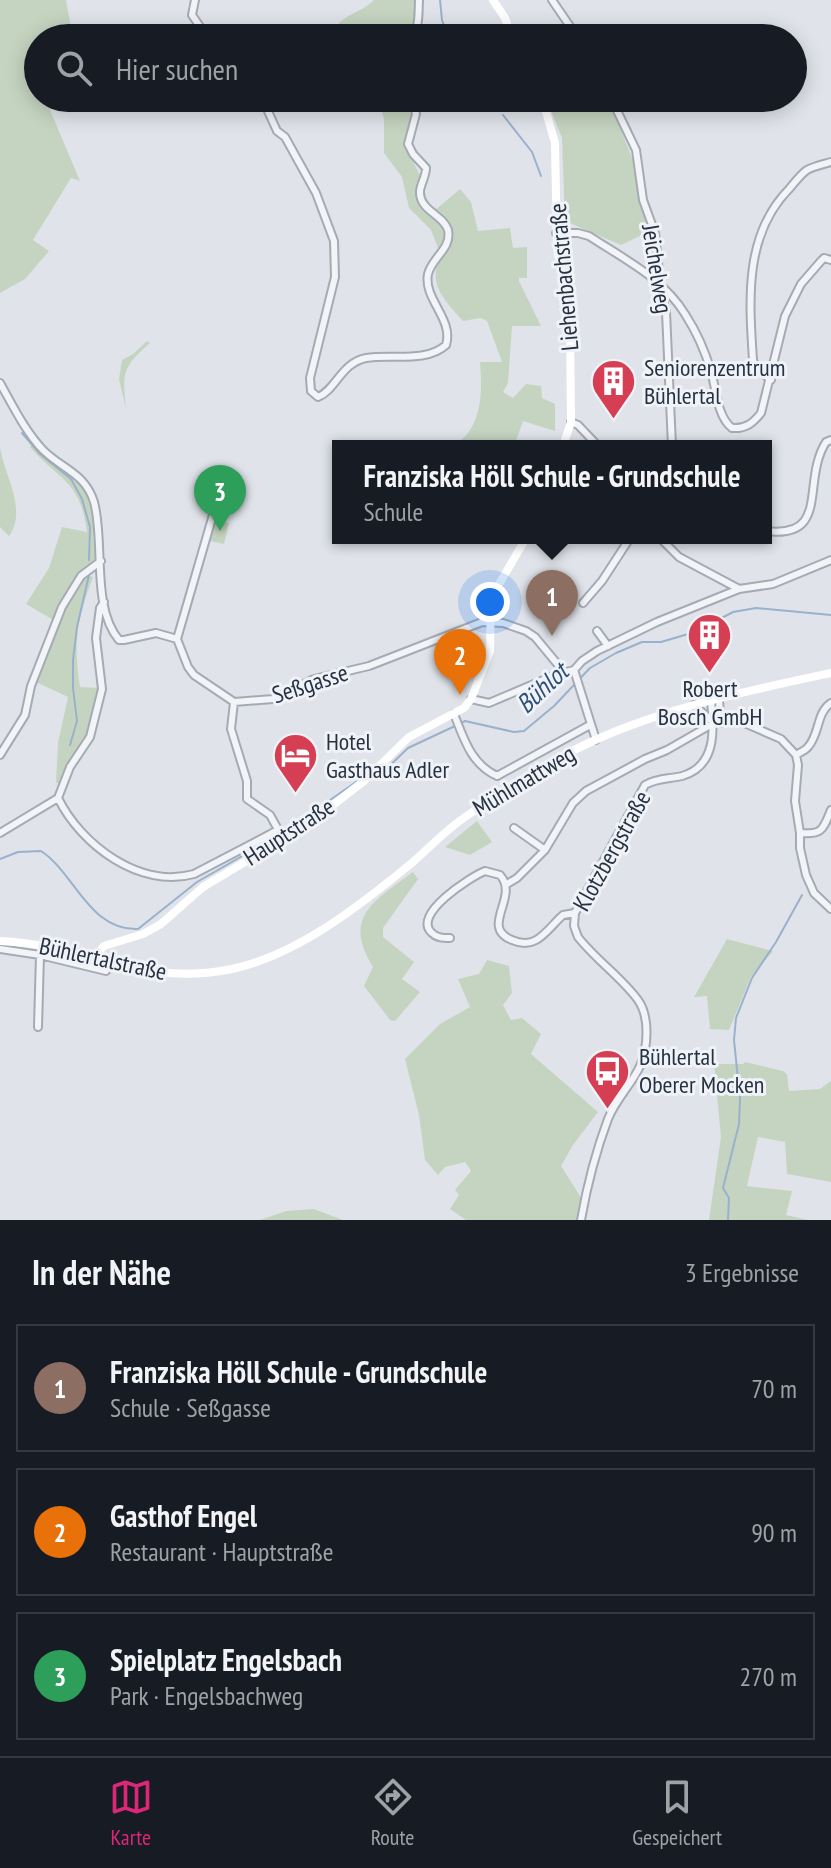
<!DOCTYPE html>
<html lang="de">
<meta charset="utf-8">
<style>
:root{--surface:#171b24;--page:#20242c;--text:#f1f3f6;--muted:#9ea1a6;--line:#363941;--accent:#db2777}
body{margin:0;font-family:"PT Sans Narrow",sans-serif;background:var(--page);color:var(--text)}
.you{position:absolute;left:490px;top:602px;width:28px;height:28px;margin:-20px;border:6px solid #fff;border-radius:50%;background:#1a73e8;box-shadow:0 0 0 12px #1a73e833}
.badge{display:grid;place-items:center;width:52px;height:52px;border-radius:50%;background:var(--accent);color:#fff;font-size:26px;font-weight:700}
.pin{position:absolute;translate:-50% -66px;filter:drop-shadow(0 2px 4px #0008)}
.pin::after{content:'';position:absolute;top:42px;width:28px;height:24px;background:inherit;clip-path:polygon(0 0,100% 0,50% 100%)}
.popup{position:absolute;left:332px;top:440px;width:440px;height:104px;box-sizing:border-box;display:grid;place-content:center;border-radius:0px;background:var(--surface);filter:drop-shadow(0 2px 6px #0005);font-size:26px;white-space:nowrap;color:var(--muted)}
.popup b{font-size:30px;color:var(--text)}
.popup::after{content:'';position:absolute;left:50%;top:100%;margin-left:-16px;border:16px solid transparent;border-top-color:var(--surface)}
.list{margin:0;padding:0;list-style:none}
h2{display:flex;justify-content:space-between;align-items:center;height:104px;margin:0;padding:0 32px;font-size:34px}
h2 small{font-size:26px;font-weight:400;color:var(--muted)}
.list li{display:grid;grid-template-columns:52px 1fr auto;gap:24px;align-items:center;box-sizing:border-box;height:128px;margin:0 16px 16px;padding:0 16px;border:2px solid var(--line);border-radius:0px}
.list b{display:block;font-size:30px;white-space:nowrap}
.list p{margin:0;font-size:26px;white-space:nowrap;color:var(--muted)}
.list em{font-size:26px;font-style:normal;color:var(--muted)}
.icon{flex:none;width:44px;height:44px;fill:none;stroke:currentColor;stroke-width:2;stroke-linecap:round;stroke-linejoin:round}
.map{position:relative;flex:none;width:831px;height:1220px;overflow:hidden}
.search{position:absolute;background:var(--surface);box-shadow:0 4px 20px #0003;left:24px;right:24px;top:24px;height:88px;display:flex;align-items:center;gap:20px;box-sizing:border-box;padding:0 28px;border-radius:44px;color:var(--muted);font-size:30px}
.sheet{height:536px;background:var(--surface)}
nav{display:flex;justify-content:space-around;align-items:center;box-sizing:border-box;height:112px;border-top:2px solid var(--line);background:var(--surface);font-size:22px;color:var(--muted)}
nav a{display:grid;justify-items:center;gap:4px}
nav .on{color:var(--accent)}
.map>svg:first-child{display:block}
.green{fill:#c5d4c0}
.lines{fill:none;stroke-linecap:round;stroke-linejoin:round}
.stream{stroke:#99b1cc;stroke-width:2}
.street-casing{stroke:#a5abb4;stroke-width:10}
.street{stroke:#f3f4f8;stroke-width:6}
.secondary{stroke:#fff;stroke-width:8}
.labels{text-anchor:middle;stroke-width:6;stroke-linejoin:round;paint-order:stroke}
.street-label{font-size:24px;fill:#273142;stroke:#eff3f7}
.poi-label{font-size:24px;fill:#273142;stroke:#eff3f7;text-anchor:start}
.water-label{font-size:26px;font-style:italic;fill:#2f4f78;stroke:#eff3f7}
</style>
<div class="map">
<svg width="831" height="1220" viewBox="0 0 831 1220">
<rect width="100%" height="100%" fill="#e0e4ea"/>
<path class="green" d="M 0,0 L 66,0 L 73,38 L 38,38 L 38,98 L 45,98 L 80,181 L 71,178 L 33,240 L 49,251 L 25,279 L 0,293 Z
M 374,0 L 415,0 L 414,27 L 411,34 L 399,38 L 336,38 L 334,31 C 341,14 362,13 374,0 Z
M 378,98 L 410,98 L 413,116 L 405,146 L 422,179 L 418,192 L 445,230 L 446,236 L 443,248 L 438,248 L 431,230 L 409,208 L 402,177 L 384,153 L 384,119 Z
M 546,98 L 604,98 L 608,106 L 612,108 L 634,163 L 638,195 L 650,231 L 621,245 L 565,221 L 562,138 Z
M 460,189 L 471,202 L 478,231 L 510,228 L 513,248 L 527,247 L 527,278 L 519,278 L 519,281 L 541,326 L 512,326 L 508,383 L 503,392 L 513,398 L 526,384 L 541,386 L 542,398 L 555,404 L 555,431 L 523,421 L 514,446 L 464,446 L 461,440 C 483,422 482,388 480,362 L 502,362 L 487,321 L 481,318 L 463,321 C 451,307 433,291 436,271 C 439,241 472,249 434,211 Z
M 147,341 L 150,343 C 123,367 122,372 126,409 L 119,379 L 122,360 L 133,354 Z
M 33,443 C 49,455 70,468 83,484 C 97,502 98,538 97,560 C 78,578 63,595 55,621 L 26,604 L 49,568 L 62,527 L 87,532 C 80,479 60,482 30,447 Z
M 0,447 C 4,475 28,510 9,536 L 0,527 Z
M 214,522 L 229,523 L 224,544 L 210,541 Z
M 86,575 L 93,577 C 77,620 73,641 80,687 L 100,688 L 87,738 L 59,784 L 56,782 L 58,743 L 68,697 L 36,682 C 52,646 60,605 86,575 Z
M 477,821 L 492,842 L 470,855 L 445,847 Z
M 413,872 L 418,879 L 383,928 L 383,937 L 414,962 L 402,979 L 420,992 L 395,1021 L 390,1020 L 364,986 L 373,967 C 341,916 376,900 413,872 Z
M 727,939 L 773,951 L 751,977 L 729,1030 L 710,1029 L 707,996 L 694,997 Z
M 487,960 L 509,966 L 512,993 L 503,1005 L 511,1020 L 522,1018 L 541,1034 L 531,1054 L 598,1112 L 573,1145 L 561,1166 L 582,1199 L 578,1220 L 466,1220 L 450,1209 L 459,1195 L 455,1190 L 471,1171 L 465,1162 L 445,1167 L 438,1175 L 425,1160 L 419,1115 L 405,1059 L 440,1024 L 470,1007 L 458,979 L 479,974 Z
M 745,1062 L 783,1071 L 787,1074 L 789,1091 L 820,1089 L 831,1081 L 831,1182 L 787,1174 L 785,1142 L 758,1137 L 747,1186 L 792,1191 L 786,1215 L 808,1220 L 709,1220 L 721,1137 L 714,1064 L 743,1064 Z
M 314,1209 L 343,1220 L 260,1220 L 286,1211 Z"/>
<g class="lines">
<path class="stream" d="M 440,0 L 442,20 L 448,38
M 503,115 L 532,152 L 541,176
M 22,433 L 40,454 L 71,479 L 82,499 L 90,527 L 89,560
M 461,723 L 465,721 L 514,732 L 524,731 L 554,706 L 590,668 L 616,653 L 642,642 L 661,642 L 695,632 L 733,612 L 756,608 L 831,615
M 70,745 L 77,721 L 73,688 L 73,660 L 77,627 L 89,575
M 379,776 L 408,748 L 455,726
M 0,859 L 18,852 L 41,851 C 75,873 89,931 138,929 L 197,882 L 284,832 L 366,775
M 728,1220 L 729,1198 L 723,1188 L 739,1124 L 740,1099 L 734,1040 L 736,1018 L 752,978 L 776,942 L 802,895"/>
<defs>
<path id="street" d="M 195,0 L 192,15 L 201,28 L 214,38
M 552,0 L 578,38
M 406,38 C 421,32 418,15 419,0
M 262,98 L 277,131 L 285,137 L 316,193 L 334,241 L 335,277 L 310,378 L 311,391 L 318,397 C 336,390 341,363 366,358 C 392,354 426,363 446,345 C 454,319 423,299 428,274 C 432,257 452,249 448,230 C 443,214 419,211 420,191 C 421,183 426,176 426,168 L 413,154 L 408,144 L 416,114 L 412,98
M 611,98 L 636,150 L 643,200 L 655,233 L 661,292 L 666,312 L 672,446
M 556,233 L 578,233 L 589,236 C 624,259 663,278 685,314 C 696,331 705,351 711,371 C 716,388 717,417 732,428 C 746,429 753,423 761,413 L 785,316 L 801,284 L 821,261 L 824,258 L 831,260
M 771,380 L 756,368 L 753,360 C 749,299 744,234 790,188 C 795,182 801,174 807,170 C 814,166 824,164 831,162
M 0,383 C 13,406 25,431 43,450 C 62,469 85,473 94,502 C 105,542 91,607 119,640 L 124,640 L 156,633 L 177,639 L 188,667 L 194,675 L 234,702 L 273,699 L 314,679 L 369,666 L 482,622 L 503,623 L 526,631 L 535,637 L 564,672
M 571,422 L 578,425 L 598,446
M 766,531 C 831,539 801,481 826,442 L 831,440
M 660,538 L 679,557 L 739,589
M 583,603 L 602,581 L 630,538
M 597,631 L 608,646
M 177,639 L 217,501
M 574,670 L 596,740
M 471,699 L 489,703 L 555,675 L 574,670 L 582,661 L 597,651 L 657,622 L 739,589 L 773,584 L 831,560
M 234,702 L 231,729 L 247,781 L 247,799 L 270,815 L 280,833
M 694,705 L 714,723
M 454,714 C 464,739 471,764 497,776 L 590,725
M 714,723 L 720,715 L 719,699
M 0,755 L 25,715 L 31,686 L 62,607 L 81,576 L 101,561
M 796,755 C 800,752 805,751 808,747 C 820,734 816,713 831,703
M 58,798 C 81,845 140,889 194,874 L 278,830
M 514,828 L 545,850
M 0,833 L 58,798 L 70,767 L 90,737 L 102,689 L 96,638 L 100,608 L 104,602
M 800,833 C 823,835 823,829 831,810
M 507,884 L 517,878 L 545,850 L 573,803 L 586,791 L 645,759 L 667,750 L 714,723 L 742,722 L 781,739 L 796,755 L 798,765 L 795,801 L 800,833 L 800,848 L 806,875 L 814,893 L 831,909
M 450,938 C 443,938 437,938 432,933 C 411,915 470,877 485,871 L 500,875 C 520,897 479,927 512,940 C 537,951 547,929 563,915 L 575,913
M 0,949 L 40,955 L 106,971
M 38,1027 L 40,955
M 581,1220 C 587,1186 596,1151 608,1119 C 616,1099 632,1084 640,1066 C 648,1047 650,1017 638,1000 C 621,977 596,960 578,937 L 574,926 L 575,913 L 645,785 C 657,778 669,779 682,776 C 717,766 714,729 711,701"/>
</defs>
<use href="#street" class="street-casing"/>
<use href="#street" class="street"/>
<path class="secondary" d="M 493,0 L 505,18 L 512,38
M 542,98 L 555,143 L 557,247 L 570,320 L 571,422 L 563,446
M 0,941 C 84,944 142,988 232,969 C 298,955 362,904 413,862 C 431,846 448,828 468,815 C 508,788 549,761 593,741 C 668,707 751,690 831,673
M 93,959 L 104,946 L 143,934 L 161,924 L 203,887 L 307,825 L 364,781 L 409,737 L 464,708 L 471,699 L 490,651 L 491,598 L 526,538"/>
</g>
<defs>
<symbol id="building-pin" viewBox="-11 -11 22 30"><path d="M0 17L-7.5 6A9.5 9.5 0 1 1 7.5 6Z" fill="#d63e54" stroke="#eff3f7"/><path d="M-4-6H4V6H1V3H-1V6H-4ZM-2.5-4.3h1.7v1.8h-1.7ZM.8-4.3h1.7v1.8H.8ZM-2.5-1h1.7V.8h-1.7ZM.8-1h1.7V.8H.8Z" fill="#fff"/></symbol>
<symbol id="hotel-pin" viewBox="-11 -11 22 30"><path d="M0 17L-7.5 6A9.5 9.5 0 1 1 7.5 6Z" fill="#d63e54" stroke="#eff3f7"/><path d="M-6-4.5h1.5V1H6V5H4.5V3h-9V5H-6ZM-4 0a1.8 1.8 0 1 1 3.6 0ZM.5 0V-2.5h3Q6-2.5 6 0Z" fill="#fff"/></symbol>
<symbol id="bus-pin" viewBox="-11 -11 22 30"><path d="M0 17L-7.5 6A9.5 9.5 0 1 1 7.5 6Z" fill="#d63e54" stroke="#eff3f7"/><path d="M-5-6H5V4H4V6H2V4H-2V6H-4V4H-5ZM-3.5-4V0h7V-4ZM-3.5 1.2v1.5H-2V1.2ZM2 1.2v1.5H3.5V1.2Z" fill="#fff"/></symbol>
</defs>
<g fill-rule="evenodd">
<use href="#building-pin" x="588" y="356" width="51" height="69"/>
<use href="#building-pin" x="684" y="610" width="51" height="69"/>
<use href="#hotel-pin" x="270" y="730" width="51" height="69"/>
<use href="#bus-pin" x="582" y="1046" width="51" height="69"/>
</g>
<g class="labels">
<g class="street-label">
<text transform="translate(657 269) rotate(81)" y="8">Jeichelweg</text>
<text transform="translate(564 277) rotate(-95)" y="8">Liehenbachstraße</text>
<text transform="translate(310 684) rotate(-18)" y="8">Seßgasse</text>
<text transform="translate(524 781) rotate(-31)" y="8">Mühlmattweg</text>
<text transform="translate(289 832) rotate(-33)" y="8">Hauptstraße</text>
<text transform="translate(612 851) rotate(-61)" y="8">Klotzbergstraße</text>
<text transform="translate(103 959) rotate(12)" y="8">Bühlertalstraße</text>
</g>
<g class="poi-label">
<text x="644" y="376">Seniorenzentrum<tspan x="644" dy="28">Bühlertal</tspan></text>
<text x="710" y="697" text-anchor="middle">Robert<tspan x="710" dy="28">Bosch GmbH</tspan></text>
<text x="326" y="750">Hotel<tspan x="326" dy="28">Gasthaus Adler</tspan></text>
<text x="639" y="1065">Bühlertal<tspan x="639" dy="28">Oberer Mocken</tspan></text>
</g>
<g class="water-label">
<text transform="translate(542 688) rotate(-43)" y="9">Bühlot</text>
</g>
</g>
</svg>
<div class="you"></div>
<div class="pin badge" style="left:552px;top:636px;background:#8d6e63">1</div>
<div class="popup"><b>Franziska Höll Schule - Grundschule</b>Schule</div>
<div class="pin badge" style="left:460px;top:695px;background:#e8710a">2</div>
<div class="pin badge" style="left:220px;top:531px;background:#2e9e5b">3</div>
<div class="search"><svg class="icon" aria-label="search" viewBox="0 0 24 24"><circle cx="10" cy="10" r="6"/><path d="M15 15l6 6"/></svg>Hier suchen</div>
</div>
<section class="sheet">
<h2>In der Nähe<small>3 Ergebnisse</small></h2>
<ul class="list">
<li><span class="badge" style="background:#8d6e63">1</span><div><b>Franziska Höll Schule - Grundschule</b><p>Schule · Seßgasse</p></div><em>70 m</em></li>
<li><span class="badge" style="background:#e8710a">2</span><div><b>Gasthof Engel</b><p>Restaurant · Hauptstraße</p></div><em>90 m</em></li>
<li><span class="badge" style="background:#2e9e5b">3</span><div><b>Spielplatz Engelsbach</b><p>Park · Engelsbachweg</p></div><em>270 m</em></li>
</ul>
</section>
<nav>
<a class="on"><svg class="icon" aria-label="map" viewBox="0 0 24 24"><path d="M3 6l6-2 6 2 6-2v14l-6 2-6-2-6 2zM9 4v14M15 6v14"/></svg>Karte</a>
<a><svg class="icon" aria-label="directions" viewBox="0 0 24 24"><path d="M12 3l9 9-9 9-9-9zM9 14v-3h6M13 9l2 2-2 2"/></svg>Route</a>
<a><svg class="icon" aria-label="saved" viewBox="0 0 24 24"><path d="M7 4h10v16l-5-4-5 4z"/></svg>Gespeichert</a>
</nav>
